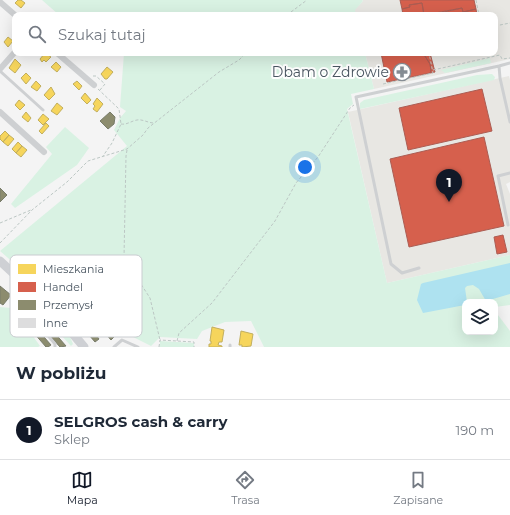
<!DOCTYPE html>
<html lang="pl">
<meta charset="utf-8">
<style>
:root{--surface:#fff;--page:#f2f2f3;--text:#1f2937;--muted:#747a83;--line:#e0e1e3;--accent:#111827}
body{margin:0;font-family:Montserrat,sans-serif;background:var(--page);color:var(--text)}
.controls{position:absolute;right:12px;bottom:12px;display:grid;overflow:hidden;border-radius:8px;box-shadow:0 4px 16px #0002}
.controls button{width:36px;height:36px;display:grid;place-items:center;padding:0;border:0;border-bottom:1px solid var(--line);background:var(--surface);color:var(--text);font:20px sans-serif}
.you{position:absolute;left:305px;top:167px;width:14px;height:14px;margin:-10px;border:3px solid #fff;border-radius:50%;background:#1a73e8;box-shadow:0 0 0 6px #1a73e833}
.badge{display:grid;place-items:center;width:26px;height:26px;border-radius:50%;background:var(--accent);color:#fff;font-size:13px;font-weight:700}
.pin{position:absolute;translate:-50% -33px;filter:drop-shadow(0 1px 2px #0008)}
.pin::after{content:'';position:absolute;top:21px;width:14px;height:12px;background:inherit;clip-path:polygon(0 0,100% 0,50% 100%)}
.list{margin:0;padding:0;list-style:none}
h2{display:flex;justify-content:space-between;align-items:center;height:52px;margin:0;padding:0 16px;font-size:17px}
h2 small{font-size:13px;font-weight:400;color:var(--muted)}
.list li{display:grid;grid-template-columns:26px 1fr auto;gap:12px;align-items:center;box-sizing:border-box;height:60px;padding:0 16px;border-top:1px solid var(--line)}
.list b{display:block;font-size:15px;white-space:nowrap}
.list p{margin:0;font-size:13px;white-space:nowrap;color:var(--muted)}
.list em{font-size:13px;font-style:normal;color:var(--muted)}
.icon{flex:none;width:22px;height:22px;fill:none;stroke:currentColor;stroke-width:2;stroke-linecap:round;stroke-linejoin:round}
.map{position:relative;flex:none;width:510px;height:347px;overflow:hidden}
.search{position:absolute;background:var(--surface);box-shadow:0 4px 16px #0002;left:12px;right:12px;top:12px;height:44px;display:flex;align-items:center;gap:10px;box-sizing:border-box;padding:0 14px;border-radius:8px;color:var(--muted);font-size:15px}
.sheet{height:112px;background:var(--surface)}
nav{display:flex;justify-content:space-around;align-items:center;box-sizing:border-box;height:56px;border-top:1px solid var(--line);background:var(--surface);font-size:11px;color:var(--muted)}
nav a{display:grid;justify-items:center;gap:2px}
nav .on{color:var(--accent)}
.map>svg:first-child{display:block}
.commercial{fill:#e8e7e3}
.green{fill:#d9f2e3}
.water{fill:#aee2f0}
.homes{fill:#f6d55c;stroke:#c2af5e}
.shops{fill:#d6604d;stroke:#ac5d53}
.industry{fill:#8c8c6e;stroke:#787c6a}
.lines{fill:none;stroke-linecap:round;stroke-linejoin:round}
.path{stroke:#bcc7c4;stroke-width:1;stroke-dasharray:3 2;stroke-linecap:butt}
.lane{stroke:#ced0d2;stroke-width:3}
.street{stroke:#ced0d2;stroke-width:6}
.secondary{stroke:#ced0d4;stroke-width:9}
.labels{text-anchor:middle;stroke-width:4;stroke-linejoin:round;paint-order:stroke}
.poi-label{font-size:14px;fill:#4a5661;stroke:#fff;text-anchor:end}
.key{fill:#fff;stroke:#c9ccd0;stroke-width:1}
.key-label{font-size:11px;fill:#4a5661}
</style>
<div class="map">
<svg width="510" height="347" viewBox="0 0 510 347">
<rect width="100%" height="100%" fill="#f4f4f4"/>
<path class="commercial" d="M 362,0 L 510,0 L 510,59 L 374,89 L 365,53 L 495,53 L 495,15 L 356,15 L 354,10 L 363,1 Z
M 509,76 L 510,80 L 510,182 L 506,184 L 510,194 L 510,255 L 387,283 L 348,112 Z"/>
<path class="green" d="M 42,0 L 362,0 L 363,1 L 355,10 L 356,15 L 59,15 Z
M 124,53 L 365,53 L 374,89 L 351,94 L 353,104 L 347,109 L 387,283 L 510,255 L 510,305 L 495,307 L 495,302 L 465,302 L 465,332 L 495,332 L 495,311 L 510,331 L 510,347 L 264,347 L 251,321 L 225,322 L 202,331 L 197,339 L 160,337 L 151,346 L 125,333 L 108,312 L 85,331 L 63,306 L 0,251 L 127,146 L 114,130 L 120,118 L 126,111 L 120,107 Z
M 490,58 L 491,63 L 445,73 L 441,70 Z
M 492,74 L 495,77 L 494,80 L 360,109 L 360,103 L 364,100 L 477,75 Z
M 65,127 L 89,148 L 77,165 L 15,208 L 11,204 L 52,154 L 46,147 Z
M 0,307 L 45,311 L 67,330 L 73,344 L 71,346 L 41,313 L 25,325 L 40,346 L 38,347 L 0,347 Z
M 160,341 L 194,343 L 194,347 L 160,347 Z"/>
<path class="water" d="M 510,263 L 510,294 L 486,301 L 479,289 L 473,285 L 467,286 L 465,288 L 467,302 L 465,302 L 465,305 L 423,313 L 417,300 L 421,284 L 423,283 Z"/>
<path class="homes" d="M 18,0 L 21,0 L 25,3 L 21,8 L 15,3 Z
M 8,37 L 13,41 L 8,47 L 4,42 Z
M 45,53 L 51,57 L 46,62 L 44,60 L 42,62 L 40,59 Z
M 15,59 L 21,65 L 15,73 L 9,68 Z
M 56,62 L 61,67 L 57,72 L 51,67 Z
M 107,67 L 113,72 L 107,79 L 105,79 L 101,74 Z
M 26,73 L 31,78 L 26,84 L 21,78 Z
M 36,81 L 41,86 L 37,91 L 31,87 Z
M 77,81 L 82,86 L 79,90 L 73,84 Z
M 51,87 L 55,94 L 49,100 L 44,95 Z
M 85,93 L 91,100 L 87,104 L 81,98 Z
M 97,98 L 103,104 L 97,112 L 93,109 L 95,106 L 93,104 Z
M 19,100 L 25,105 L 20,110 L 15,105 Z
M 57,103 L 63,108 L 57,115 L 51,111 Z
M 26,112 L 31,118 L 28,122 L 22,117 Z
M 43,114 L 49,119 L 43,125 L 38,120 Z
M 46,123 L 49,126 L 42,134 L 39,131 Z
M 5,131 L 9,135 L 3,142 L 0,139 L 0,136 Z
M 9,135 L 14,139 L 8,146 L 3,142 Z
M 18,142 L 22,146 L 16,153 L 12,149 Z
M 22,146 L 27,150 L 21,157 L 16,153 Z
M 212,327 L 224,330 L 222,342 L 219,342 L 218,345 L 222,346 L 222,347 L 209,347 L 209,344 L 211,344 L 211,341 L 210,341 Z
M 241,331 L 253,334 L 251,346 L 242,347 L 242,345 L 239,345 Z"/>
<path class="shops" d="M 400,0 L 474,0 L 476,9 L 463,12 L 462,8 L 424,15 L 422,3 L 409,5 L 410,7 L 402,9 Z
M 422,3 L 424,15 L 403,15 L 402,9 L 410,7 L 409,5 Z
M 462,8 L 463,12 L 476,9 L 477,15 L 430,15 Z
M 381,53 L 423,53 L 430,64 L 431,71 L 430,73 L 387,82 Z
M 423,53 L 430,53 L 435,72 L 430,73 L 431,70 L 430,64 Z
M 482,89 L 492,131 L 408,150 L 399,108 Z
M 484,137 L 504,226 L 409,247 L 390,159 Z
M 503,235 L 507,252 L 497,254 L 494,237 Z"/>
<path class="industry" d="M 110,112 L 115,117 L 114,124 L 108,129 L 100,121 Z
M 0,188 L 7,195 L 0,202 Z
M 0,286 L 11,295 L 3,305 L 0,303 Z
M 39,315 L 66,346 L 60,347 L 35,319 Z
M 31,322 L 51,345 L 48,347 L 46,347 L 27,325 Z
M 110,330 L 115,336 L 111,340 L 106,334 Z
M 93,331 L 99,339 L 95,342 L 89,335 Z"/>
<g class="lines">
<path class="path" d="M 476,0 L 479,15
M 287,15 L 307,0
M 495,26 L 510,23
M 433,70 L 500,55 L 502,59 L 510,58
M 93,76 L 96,76 L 105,84 L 100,90
M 383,84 L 433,73 L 429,53
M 98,89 L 119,109 L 121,124 L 112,143 L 103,156
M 121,124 C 127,125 131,121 137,120 C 143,119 148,123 154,123
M 127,150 L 126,156 L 124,258 L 150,298 L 160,340
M 0,223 L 31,210
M 0,243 L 32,210 L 67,182 L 88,161 L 127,149 L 143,135 L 148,128 L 219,72 L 239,60 L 246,53
M 177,341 L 179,333 L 212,303 L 275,221 L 296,183 L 318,157 L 350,108 L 354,105
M 159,347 L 160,340 L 194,342 L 194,347"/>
<path class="lane" d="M 499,66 L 510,63
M 0,71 L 43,110
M 508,225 L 498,176 L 510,173
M 419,268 L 402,273 L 391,264 L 356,97 L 499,66 L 500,78 L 510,122
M 36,321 L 55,344 L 55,347
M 114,347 L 122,340 L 138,347
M 230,347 L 230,345"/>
<path class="street" d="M 0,2 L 15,15
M 57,53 L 94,85
M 0,69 L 15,52
M 0,112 L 44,152"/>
<path class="secondary" d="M 0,261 L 51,308 L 84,347"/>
</g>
<defs>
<symbol id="pharmacy-ring" viewBox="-11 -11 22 22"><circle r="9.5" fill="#fff" stroke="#868d94" stroke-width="1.5"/><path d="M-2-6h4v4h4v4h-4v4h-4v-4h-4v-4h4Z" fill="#868d94"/></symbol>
</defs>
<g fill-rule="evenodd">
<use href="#pharmacy-ring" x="392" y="62" width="20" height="20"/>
</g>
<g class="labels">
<g class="poi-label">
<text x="389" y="77">Dbam o Zdrowie</text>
</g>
</g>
<rect x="10" y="255" width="132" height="82" rx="6" class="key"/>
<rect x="18" y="264" width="18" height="10" fill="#f6d55c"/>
<rect x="18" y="282" width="18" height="10" fill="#d6604d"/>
<rect x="18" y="300" width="18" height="10" fill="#8c8c6e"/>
<rect x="18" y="318" width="18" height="10" fill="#ddddde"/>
<g class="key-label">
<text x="43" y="273">Mieszkania</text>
<text x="43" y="291">Handel</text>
<text x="43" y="309">Przemysł</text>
<text x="43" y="327">Inne</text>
</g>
</svg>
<div class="controls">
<button><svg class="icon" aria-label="layers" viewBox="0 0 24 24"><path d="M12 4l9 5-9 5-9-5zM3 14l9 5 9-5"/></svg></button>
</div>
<div class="you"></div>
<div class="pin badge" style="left:449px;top:202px">1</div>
<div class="search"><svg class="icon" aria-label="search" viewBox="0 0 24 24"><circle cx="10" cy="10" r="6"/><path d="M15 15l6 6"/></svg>Szukaj tutaj</div>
</div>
<section class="sheet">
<h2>W pobliżu<small></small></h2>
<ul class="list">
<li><span class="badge">1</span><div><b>SELGROS cash &amp; carry</b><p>Sklep</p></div><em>190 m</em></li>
</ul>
</section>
<nav>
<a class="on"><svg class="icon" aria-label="map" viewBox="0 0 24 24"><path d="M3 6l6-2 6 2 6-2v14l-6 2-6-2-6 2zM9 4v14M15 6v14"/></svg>Mapa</a>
<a><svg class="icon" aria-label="directions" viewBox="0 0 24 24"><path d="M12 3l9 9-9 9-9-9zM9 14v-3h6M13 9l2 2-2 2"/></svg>Trasa</a>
<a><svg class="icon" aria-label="saved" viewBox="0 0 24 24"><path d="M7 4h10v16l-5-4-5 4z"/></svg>Zapisane</a>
</nav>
